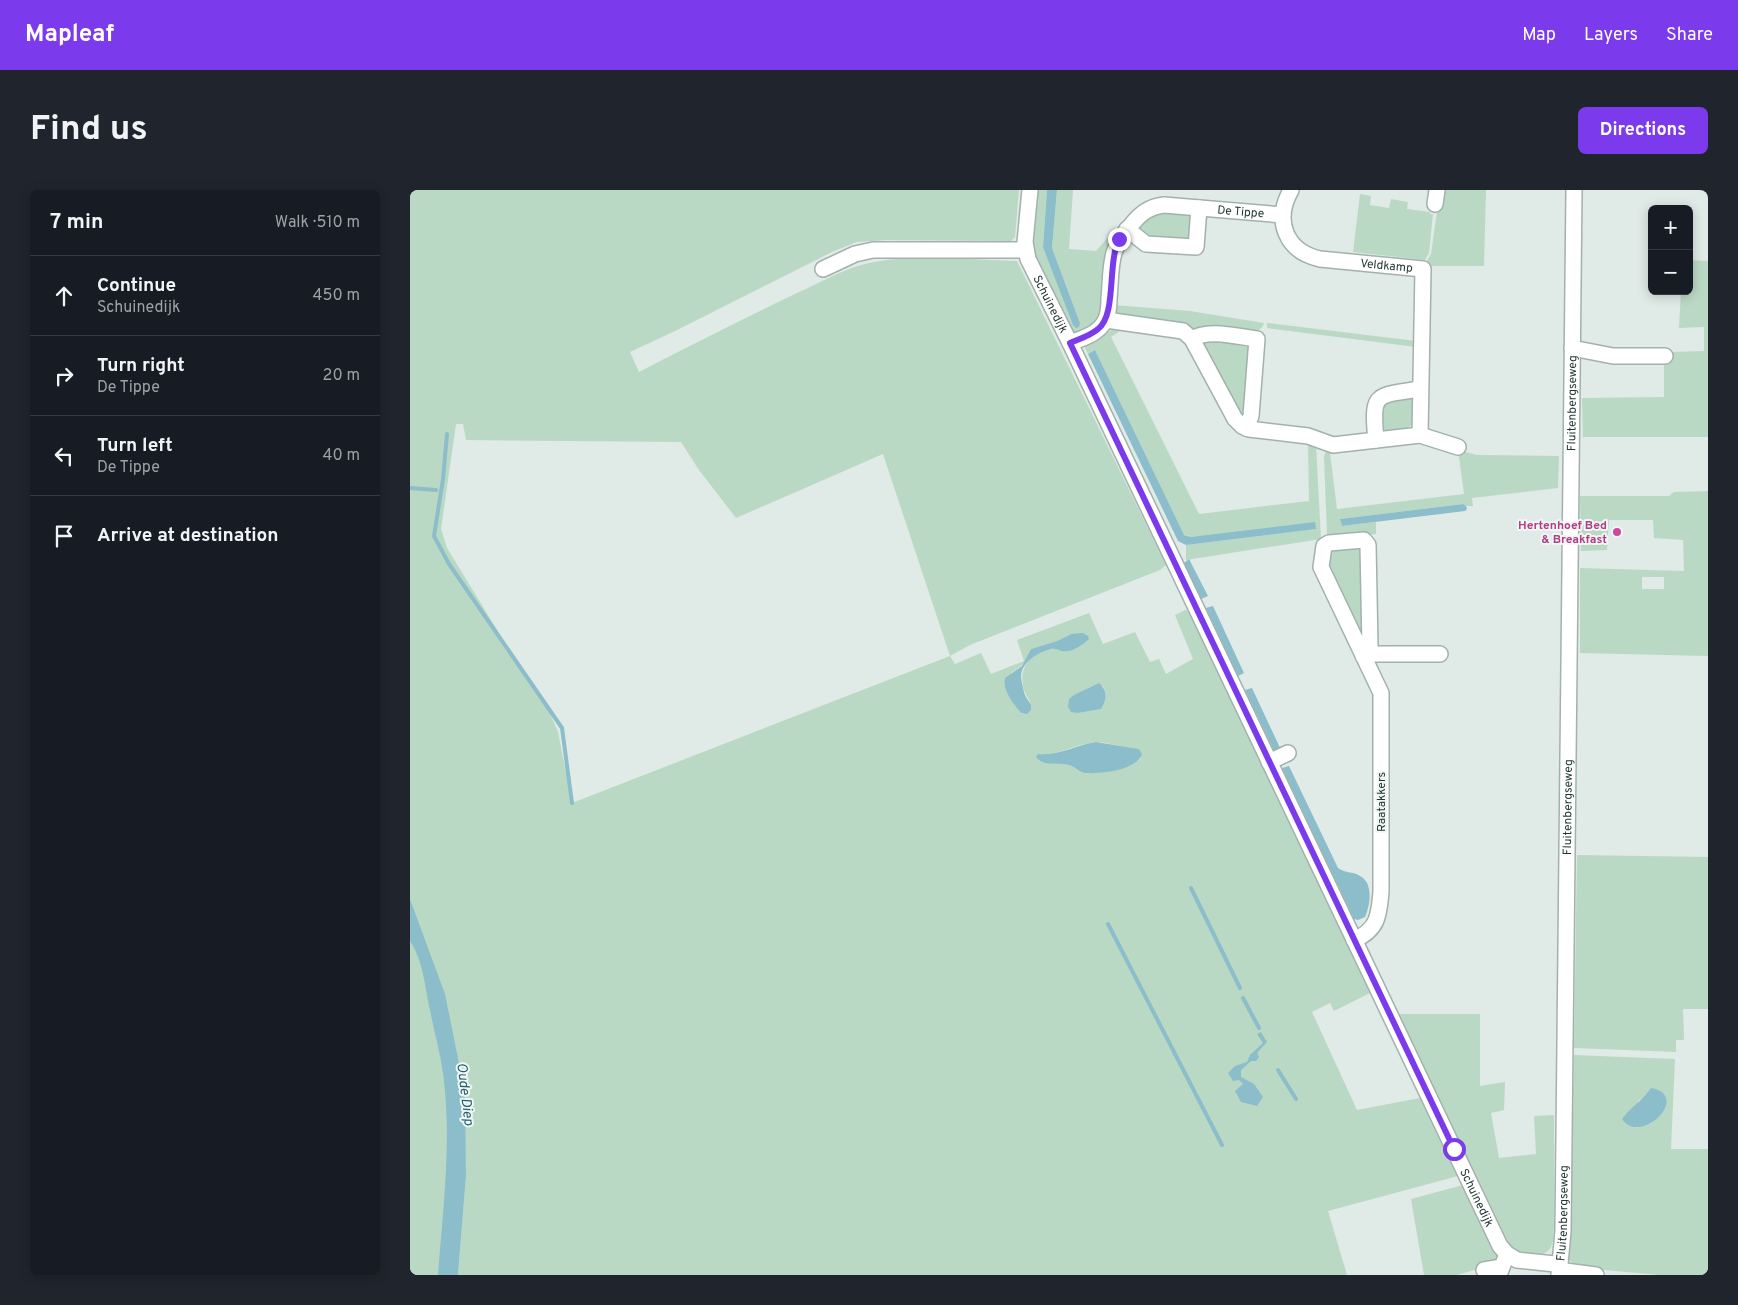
<!DOCTYPE html>
<meta charset="utf-8">
<style>
:root{--surface:#171b24;--page:#20242c;--text:#f1f3f6;--muted:#9ea1a6;--line:#363941;--accent:#7c3aed}
body{margin:0;font-family:Overpass,sans-serif;background:var(--page);color:var(--text)}
.controls{position:absolute;right:15px;top:15px;display:grid;overflow:hidden;border-radius:8px;box-shadow:0 2px 12px #0003}
.controls button{width:45px;height:45px;display:grid;place-items:center;padding:0;border:0;border-bottom:1px solid var(--line);background:var(--surface);color:var(--text);font:25px sans-serif}
.stop{position:absolute;width:15px;height:15px;margin:-11px;border:4px solid #7c3aed;border-radius:50%;background:#fff}
.stop.end{background:#7c3aed;border-color:#fff;box-shadow:0 1px 5px #0008}
.list{margin:0;padding:0;list-style:none}
h2{display:flex;justify-content:space-between;align-items:center;height:65px;margin:0;padding:0 20px;font-size:21px}
h2 small{font-size:16px;font-weight:400;color:var(--muted)}
.list li{display:grid;grid-template-columns:32px 1fr auto;gap:15px;align-items:center;box-sizing:border-box;height:80px;padding:0 20px;border-top:1px solid var(--line)}
.list b{display:block;font-size:19px;white-space:nowrap}
.list p{margin:0;font-size:16px;white-space:nowrap;color:var(--muted)}
.list em{font-size:16px;font-style:normal;color:var(--muted)}
.icon{flex:none;width:28px;height:28px;fill:none;stroke:currentColor;stroke-width:2;stroke-linecap:round;stroke-linejoin:round}
.map{position:relative;flex:none;width:1298px;height:1085px;overflow:hidden;border-radius:8px}
header{display:flex;align-items:center;gap:30px;box-sizing:border-box;height:70px;padding:0 25px;background:var(--accent);color:#fff}
header strong{font-size:24px}
nav{display:flex;gap:28px;margin-inline-start:auto;font-size:18px}
.intro{display:flex;align-items:center;justify-content:space-between;box-sizing:border-box;height:120px;padding:0 30px}
h1{margin:0;font-size:35px}
.button{padding:12px 22px;border-radius:8px;background:var(--accent);color:#fff;font-size:18px;font-weight:700}
main{display:flex;gap:30px;padding:0 30px}
aside{flex:1;background:var(--surface);border-radius:8px;box-shadow:0 2px 12px #0003}
.map>svg:first-child{display:block}
.green{fill:#bad9c4;fill-rule:evenodd}
.water{fill:#8cbdcb}
.lines{fill:none;stroke-linecap:round;stroke-linejoin:round}
.stream{stroke:#8cbdcb;stroke-width:4}
.minor-casing{stroke:#a3b1ad;stroke-width:18}
.minor{stroke:#fff;stroke-width:15}
.route{stroke:#7c3aed;stroke-width:6}
.hotel-dot{fill:#d1479c;stroke:#f0f6f4;stroke-width:2}
.labels{text-anchor:middle;stroke-width:4;stroke-linejoin:round;paint-order:stroke}
.street-label{font-size:12px;fill:#223834;stroke:#f0f6f4}
.hotel-label{font-size:12px;font-weight:bold;fill:#b23c85;stroke:#f0f6f4;text-anchor:end}
.water-label{font-size:14px;font-style:italic;fill:#225e6f;stroke:#f0f6f4}
</style>
<header>
<strong>Mapleaf</strong>
<nav><a>Map</a><a>Layers</a><a>Share</a></nav>
</header>
<div class="intro"><h1>Find us</h1><a class="button">Directions</a></div>
<main>
<aside>
<h2>7 min<small>Walk · 510 m</small></h2>
<ul class="list">
<li><svg class="icon" aria-label="ahead" viewBox="0 0 24 24"><path d="M12 20V5M6 11l6-6 6 6"/></svg><div><b>Continue</b><p>Schuinedijk</p></div><em>450 m</em></li>
<li><svg class="icon" aria-label="right" viewBox="0 0 24 24"><path d="M7 20v-9h11M14 6l5 5-5 5"/></svg><div><b>Turn right</b><p>De Tippe</p></div><em>20 m</em></li>
<li><svg class="icon" aria-label="left" viewBox="0 0 24 24"><path d="M17 20v-9H6M10 6l-5 5 5 5"/></svg><div><b>Turn left</b><p>De Tippe</p></div><em>40 m</em></li>
<li><svg class="icon" aria-label="arrive" viewBox="0 0 24 24"><path d="M6 21V4h12l-3 4 3 4H6"/></svg><div><b>Arrive at destination</b></div></li>
</ul>
</aside>
<div class="map">
<svg width="1298" height="1085" viewBox="0 0 1298 1085">
<rect width="100%" height="100%" fill="#e0eae6"/>
<path class="green" d="M 0,0 L 609,0 L 605,47 L 601,51 L 476,50 L 447,52 L 424,61 L 265,141 L 220,162 L 229,182 C 282,155 335,128 389,102 C 410,93 433,79 455,74 C 505,62 557,70 607,71 L 756,375 L 750,380 L 560,455 L 540,466 L 545,474 L 571,463 L 581,484 L 614,471 L 607,450 L 679,423 L 693,454 L 725,442 L 740,472 L 749,469 L 756,484 L 783,469 L 765,425 L 775,420 L 782,421 L 821,510 L 962,802 L 924,821 L 920,813 L 902,822 L 947,920 L 1010,908 L 1048,986 L 918,1021 L 937,1085 L 48,1085 L 56,986 L 55,950 L 5,725 L 0,709 ZM 46,234 L 53,234 L 56,250 L 271,252 L 289,280 L 326,328 L 473,264 L 540,466 L 162,613 L 148,542 L 135,512 L 92,448 L 37,358 L 31,339 ZM 661,444 L 674,444 L 677,451 C 673,454 669,458 664,459 C 654,463 649,458 641,459 C 612,464 605,490 620,512 L 614,524 L 611,523 L 599,506 L 601,483 L 615,473 L 621,459 L 647,451 ZM 693,496 C 697,505 697,510 690,519 L 668,523 L 664,522 ZM 690,552 L 728,559 L 731,568 C 727,573 723,574 717,577 C 687,588 657,574 628,564 C 652,566 667,552 690,552 Z
M 625,0 L 637,0 L 633,57 L 670,133 L 642,58 L 647,0 L 663,0 L 659,59 L 686,61 L 701,44 L 705,48 L 694,121 L 687,134 L 667,143 L 656,139 L 620,60 Z
M 1030,0 L 1076,0 L 1074,76 L 1018,76 L 1015,74 L 1021,64 Z
M 950,4 L 961,6 L 960,15 L 979,18 L 981,9 L 998,12 L 997,19 L 1020,22 L 1020,24 L 1023,24 L 1019,63 L 1015,70 L 943,62 Z
M 745,21 L 782,24 L 780,50 L 738,50 L 730,44 L 728,37 Z
M 1279,70 L 1298,71 L 1298,247 L 1173,247 L 1172,208 L 1254,207 L 1254,170 L 1260,162 L 1294,161 L 1294,137 L 1269,138 L 1271,101 L 1279,101 Z
M 703,115 L 780,121 L 854,133 L 853,136 L 846,143 L 785,142 L 706,125 Z
M 857,133 L 1006,151 L 1006,157 L 857,138 Z
M 704,139 L 713,139 L 701,147 L 789,324 L 899,311 L 898,253 L 906,255 L 911,349 L 776,370 L 776,355 L 906,339 L 781,347 L 773,344 L 685,160 L 678,164 L 673,154 Z
M 792,149 L 840,152 L 834,225 L 830,225 L 791,153 Z
M 1004,205 L 1003,233 C 994,244 983,242 970,243 L 974,210 Z
M 917,259 L 922,259 L 920,263 L 927,319 L 1054,304 L 1048,260 L 1067,265 L 1149,266 L 1148,298 L 1062,308 L 1063,316 L 1056,316 L 1053,314 L 930,329 L 932,336 L 966,332 L 966,344 L 922,349 L 917,345 L 914,266 Z
M 1298,301 L 1298,466 L 1170,463 L 1170,378 L 1274,381 L 1273,350 L 1244,348 L 1243,330 L 1199,330 L 1197,360 L 1171,361 L 1170,306 L 1259,306 L 1264,302 ZM 1232,387 L 1254,387 L 1254,399 L 1232,399 Z
M 951,356 L 954,451 L 916,378 L 919,359 Z
M 1167,665 L 1298,667 L 1298,819 L 1273,819 L 1274,850 L 1266,850 L 1266,862 L 1164,858 Z
M 0,733 L 49,891 L 43,1085 L 0,1085 Z
M 955,753 L 989,824 L 1070,824 L 1070,896 L 1095,892 L 1094,920 L 1081,923 L 1089,968 L 1126,964 L 1124,926 L 1144,925 L 1144,1038 C 1143,1043 1144,1050 1142,1054 C 1137,1072 1111,1064 1100,1060 L 951,756 Z
M 1164,865 L 1265,869 L 1261,959 L 1298,959 L 1298,1085 L 1249,1085 L 1184,1079 L 1164,1075 L 1158,1069 L 1158,1041 L 1161,1040 ZM 1236,906 L 1242,933 L 1226,938 L 1228,911 Z
M 1053,995 L 1090,1066 L 1085,1074 L 1047,1085 L 1014,1085 L 1001,1009 Z"/>
<path class="water" d="M 637,0 L 647,0 L 642,58 L 670,133 L 669,137 L 666,138 L 663,135 L 633,57 Z
M 685,160 L 774,345 L 781,347 L 905,332 L 906,339 L 776,355 L 768,351 L 678,164 Z
M 1053,314 L 1056,316 L 1057,319 L 1055,321 L 932,336 L 930,329 Z
M 779,369 L 798,406 L 791,409 L 774,373 Z
M 803,416 L 834,483 L 828,486 L 796,418 Z
M 661,444 L 673,443 L 678,446 L 679,449 C 673,455 662,463 652,461 C 648,460 645,458 641,459 C 628,462 612,472 611,486 C 611,491 613,497 614,502 C 615,507 619,511 621,515 L 621,520 L 617,524 L 611,523 C 604,514 592,501 595,488 L 612,476 L 621,459 L 647,451 Z
M 689,493 C 698,501 697,509 691,519 L 668,523 L 661,522 L 658,517 L 659,509 L 664,505 Z
M 842,498 L 872,562 L 866,565 L 835,500 Z
M 686,552 L 729,559 L 732,564 C 728,580 691,584 676,583 C 670,583 665,576 659,575 C 648,572 633,577 626,567 L 628,564 C 649,566 666,555 686,552 Z
M 879,576 L 928,678 C 936,684 943,681 950,686 C 964,693 960,716 955,727 L 948,730 L 944,729 L 872,578 Z
M 0,709 L 35,804 L 55,903 L 56,986 L 48,1085 L 28,1085 C 33,1018 42,950 33,883 C 30,862 24,841 20,820 C 15,797 13,770 0,751 Z
M 851,842 L 857,852 L 847,863 L 849,867 L 846,871 L 841,871 L 831,880 L 831,887 L 844,894 L 853,907 L 847,916 L 831,912 L 825,901 L 833,894 L 829,890 L 823,891 L 818,883 L 825,876 L 837,872 L 840,865 L 853,853 L 847,844 Z
M 1241,898 C 1282,905 1231,957 1212,929 C 1221,917 1233,910 1241,898 Z"/>
<g class="lines">
<path class="stream" d="M 37,244 L 33,289 L 24,346 L 39,374 L 152,538 L 162,613
M 0,298 L 26,300
M 781,698 L 830,798
M 698,734 L 812,955
M 833,808 L 849,838
M 868,880 L 886,909"/>
<defs>
<g id="minor">
<path id="s1" d="M 620,0 L 615,52 L 618,69 L 660,153 L 1090,1056 L 1097,1064 L 1107,1070 L 1145,1074 L 1155,1081 L 1186,1085"/>
<path id="s2" d="M 881,0 C 864,30 875,61 910,69 L 1013,79 L 1010,245"/>
<path d="M 1025,14 L 1027,0"/>
<path d="M 717,39 L 736,54 L 786,57 L 789,18"/>
<path d="M 413,79 L 445,64 L 463,60 L 616,60"/>
<path d="M 696,130 L 773,141 L 782,149 L 825,229 L 832,236 L 839,239 L 898,246 L 923,255 L 1010,245 L 1048,257"/>
<path d="M 782,149 C 798,138 829,147 847,149 L 841,226 L 836,238"/>
<path id="s3" d="M 660,153 C 673,148 688,144 695,131 C 699,124 699,116 699,109 C 702,75 698,60 722,34 C 731,23 739,17 754,15 L 873,25"/>
<path d="M 1162,158 L 1203,166 L 1255,166"/>
<path d="M 966,250 C 961,201 966,206 1010,199"/>
<path d="M 957,461 L 964,464 L 1030,464"/>
<path d="M 859,572 L 878,563"/>
<path d="M 944,750 C 968,740 969,725 971,702 L 971,503 L 911,377 L 914,356 L 919,353 L 954,350 L 958,355 L 960,457 L 953,466"/>
<path d="M 1074,1080 L 1092,1077"/>
<path d="M 1089,1085 L 1097,1064"/>
<path id="s4" d="M 1149,1085 L 1153,1041 L 1164,0"/>
</g>
</defs>
<use href="#minor" class="minor-casing"/>
<use href="#minor" class="minor"/>
</g>
<g class="lines">
<path class="route" d="M 709,49 C 697,74 707,124 688,139 C 680,146 669,149 660,153 L 1044,959"/>
</g>
<circle class="hotel-dot" cx="1207" cy="342" r="5"/>
<g class="labels">
<g class="street-label">
<text dy="4" stroke="none"><textPath href="#s3" startOffset="261">De Tippe</textPath></text>
<text dy="4" stroke="none"><textPath href="#s2" startOffset="156">Veldkamp</textPath></text>
<text dy="4" stroke="none"><textPath href="#s1" startOffset="120">Schuinedijk</textPath></text>
<text dy="4" stroke="none"><textPath href="#s4" startOffset="872">Fluitenbergseweg</textPath></text>
<text transform="translate(971 612) rotate(-90)" y="4">Raatakkers</text>
<text dy="4" stroke="none"><textPath href="#s4" startOffset="468">Fluitenbergseweg</textPath></text>
<text dy="4" stroke="none"><textPath href="#s1" startOffset="1110">Schuinedijk</textPath></text>
<text dy="4" stroke="none"><textPath href="#s4" startOffset="62">Fluitenbergseweg</textPath></text>
</g>
<g class="hotel-label">
<text x="1197" y="339">Hertenhoef Bed<tspan x="1197" dy="14">&amp; Breakfast</tspan></text>
</g>
<g class="water-label">
<text transform="translate(56 904) rotate(83)" y="5">Oude Diep</text>
</g>
</g>
</svg>
<div class="controls">
<button>+</button>
<button>−</button>
</div>
<div class="stop" style="left:1044px;top:959px"></div>
<div class="stop end" style="left:709px;top:49px"></div>
</div>
</main>
